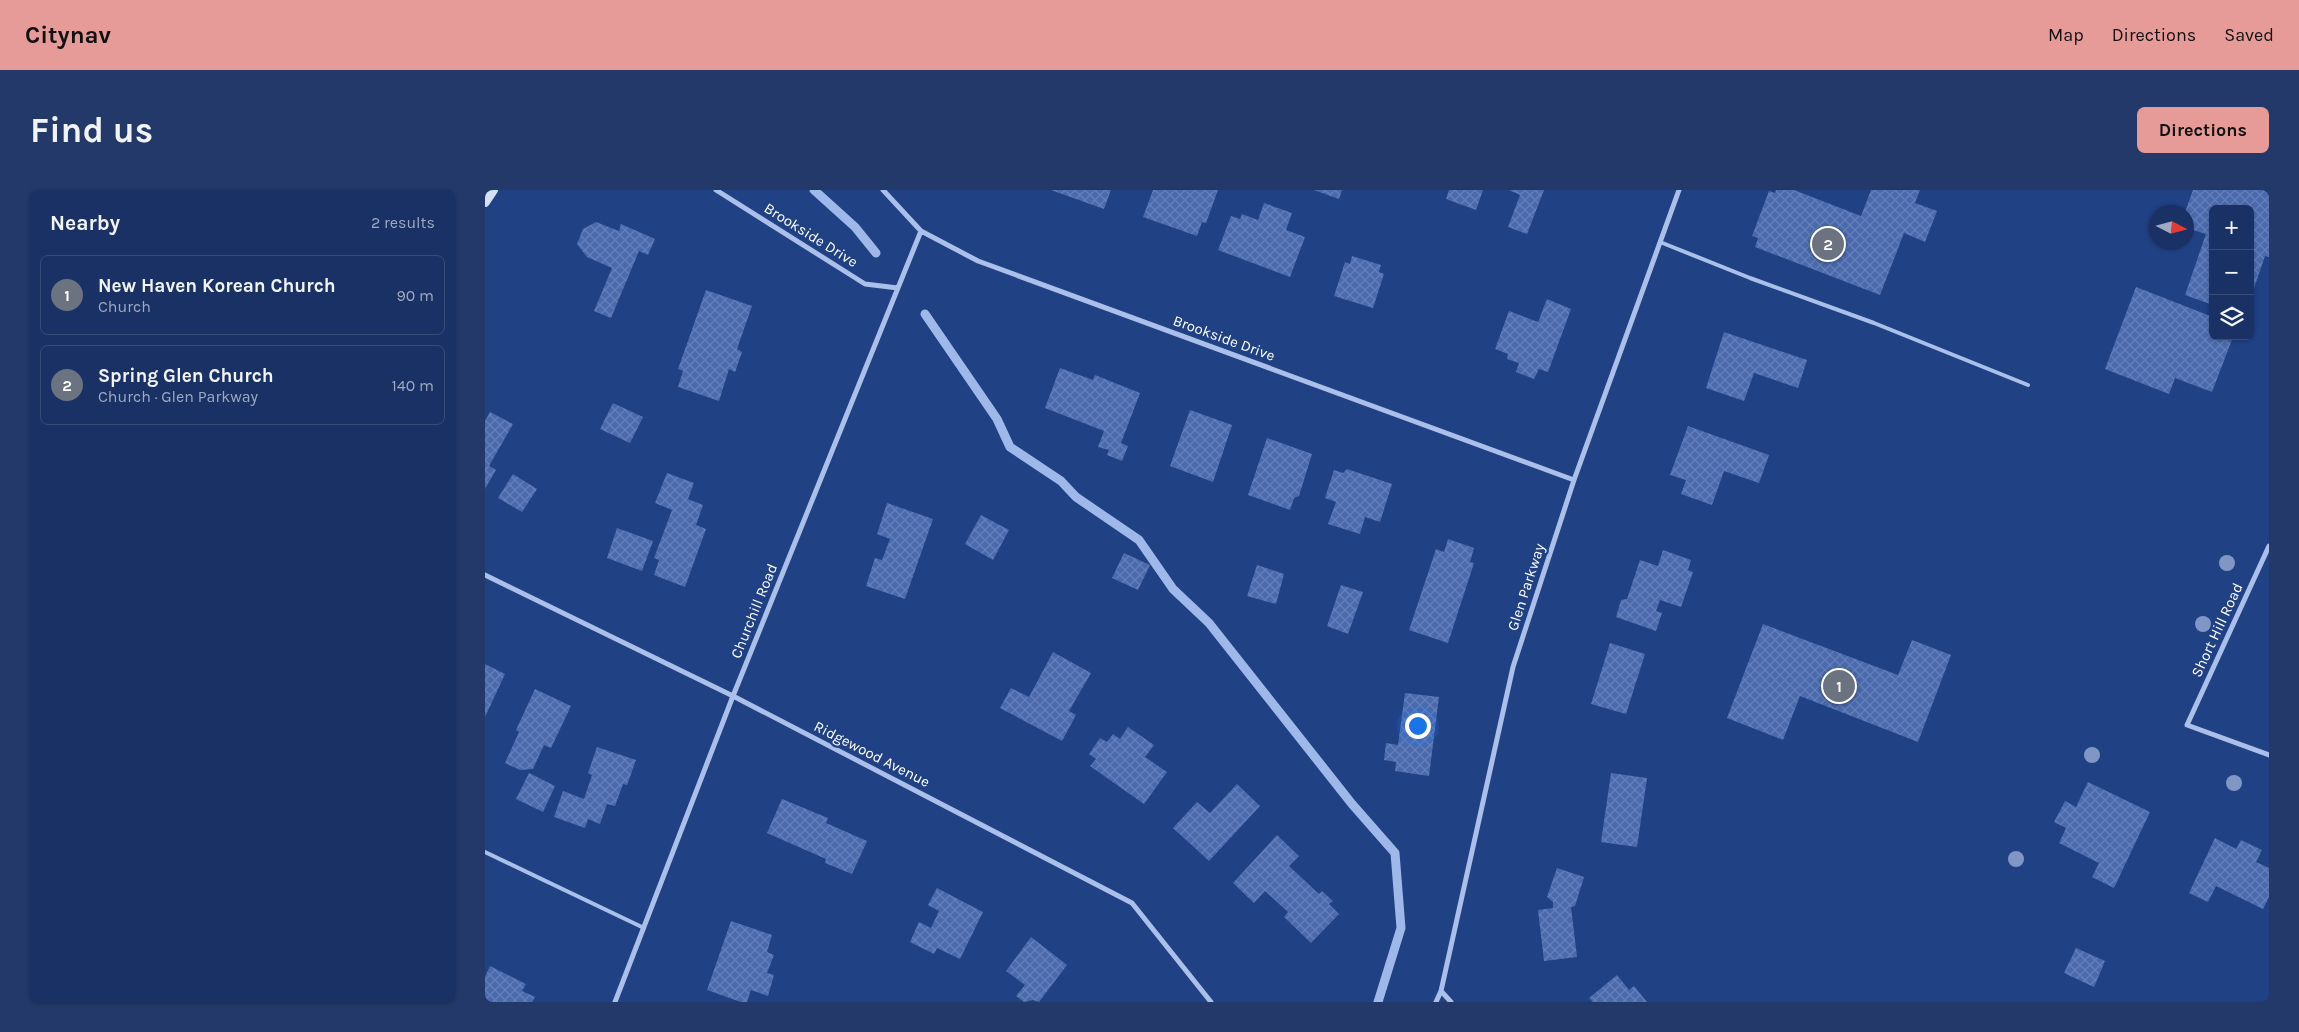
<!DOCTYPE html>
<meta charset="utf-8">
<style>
:root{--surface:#193164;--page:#22396a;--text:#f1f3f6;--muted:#9fa9bf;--line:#374c78;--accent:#e69b98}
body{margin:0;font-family:Karla,sans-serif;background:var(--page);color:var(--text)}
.controls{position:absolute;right:15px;top:15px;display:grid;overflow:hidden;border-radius:8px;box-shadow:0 1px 4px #0004}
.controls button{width:45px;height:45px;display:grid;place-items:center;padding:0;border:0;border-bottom:1px solid var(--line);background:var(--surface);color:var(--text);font:25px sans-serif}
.compass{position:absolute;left:1664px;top:15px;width:45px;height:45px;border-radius:50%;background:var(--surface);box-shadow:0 1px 4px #0004;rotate:96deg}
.you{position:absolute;left:932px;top:535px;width:18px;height:18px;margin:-12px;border:4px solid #fff;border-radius:50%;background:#1a73e8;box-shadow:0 0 0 8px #1a73e833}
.badge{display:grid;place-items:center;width:32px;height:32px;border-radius:50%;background:var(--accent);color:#fff;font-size:16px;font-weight:700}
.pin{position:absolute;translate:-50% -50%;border:2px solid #fff;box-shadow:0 1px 5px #0006}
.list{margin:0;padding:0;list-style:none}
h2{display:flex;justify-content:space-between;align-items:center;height:65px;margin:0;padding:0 20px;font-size:21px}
h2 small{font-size:16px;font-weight:400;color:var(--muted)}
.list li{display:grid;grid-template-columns:32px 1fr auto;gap:15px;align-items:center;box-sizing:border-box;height:80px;margin:0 10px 10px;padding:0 10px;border:1px solid var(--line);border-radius:8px}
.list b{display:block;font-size:19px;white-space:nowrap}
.list p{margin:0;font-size:16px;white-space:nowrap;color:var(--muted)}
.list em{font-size:16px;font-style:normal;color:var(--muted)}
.icon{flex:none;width:28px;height:28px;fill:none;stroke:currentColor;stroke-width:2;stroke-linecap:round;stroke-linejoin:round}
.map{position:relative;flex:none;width:1784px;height:812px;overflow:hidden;border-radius:8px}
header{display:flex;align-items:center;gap:30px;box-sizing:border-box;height:70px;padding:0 25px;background:var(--accent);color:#111}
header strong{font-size:24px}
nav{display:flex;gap:28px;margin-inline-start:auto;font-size:18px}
.intro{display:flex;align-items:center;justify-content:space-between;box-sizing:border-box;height:120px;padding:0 30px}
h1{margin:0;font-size:35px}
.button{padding:12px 22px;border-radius:8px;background:var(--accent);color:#111;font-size:18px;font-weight:700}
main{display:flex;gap:30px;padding:0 30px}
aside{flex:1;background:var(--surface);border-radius:8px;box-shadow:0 1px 4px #0004}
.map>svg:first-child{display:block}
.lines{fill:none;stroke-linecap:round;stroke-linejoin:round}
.stream{stroke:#9eb8ea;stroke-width:9}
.building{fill:url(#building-cross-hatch)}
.service{stroke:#aabfe9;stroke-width:4}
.minor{stroke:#aabfe9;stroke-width:5}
.secondary{stroke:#d5e0f7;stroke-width:10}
.tree{fill:#8096c4}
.labels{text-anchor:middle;stroke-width:4.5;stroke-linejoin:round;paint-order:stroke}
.street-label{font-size:15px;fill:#fff;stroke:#214185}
</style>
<header>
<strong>Citynav</strong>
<nav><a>Map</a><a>Directions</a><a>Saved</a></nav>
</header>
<div class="intro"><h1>Find us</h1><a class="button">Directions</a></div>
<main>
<aside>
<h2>Nearby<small>2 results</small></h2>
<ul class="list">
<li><span class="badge" style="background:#6b7280">1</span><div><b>New Haven Korean Church</b><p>Church</p></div><em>90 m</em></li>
<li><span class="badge" style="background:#6b7280">2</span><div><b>Spring Glen Church</b><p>Church · Glen Parkway</p></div><em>140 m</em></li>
</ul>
</aside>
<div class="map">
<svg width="1784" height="812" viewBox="0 0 1784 812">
<defs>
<pattern id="building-cross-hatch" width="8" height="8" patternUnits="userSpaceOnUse" patternTransform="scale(1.25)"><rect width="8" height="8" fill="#4a6aad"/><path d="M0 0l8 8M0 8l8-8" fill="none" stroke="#6580b9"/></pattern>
</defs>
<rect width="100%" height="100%" fill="#214185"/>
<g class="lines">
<path class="stream" d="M 329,0 L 370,37 L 391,63
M 440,124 L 512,229 L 525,257 L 576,291 L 591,307 L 654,350 L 688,399 L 724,433 L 867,614 L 910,663 L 916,738 L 893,812"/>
</g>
<path class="building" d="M 566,0 L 626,0 L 619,19 Z
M 668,0 L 733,0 L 721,33 L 717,32 L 712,46 L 658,27 Z
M 829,0 L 857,0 L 854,9 Z
M 964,0 L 998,0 L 991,20 L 961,9 Z
M 1024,0 L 1059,0 L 1042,44 L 1023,37 L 1035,5 Z
M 1291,0 L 1309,0 L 1376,26 L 1386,0 L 1435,0 L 1430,13 L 1452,21 L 1440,52 L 1419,43 L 1395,105 L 1270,57 L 1273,48 L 1267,46 L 1284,1 L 1290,3 Z
M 1708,0 L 1784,0 L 1784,67 L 1780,66 L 1766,107 L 1765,19 L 1728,19 L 1728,115 L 1700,105 L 1721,44 L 1702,38 L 1700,22 Z
M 779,13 L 807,23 L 801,40 L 820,47 L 805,87 L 733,60 L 746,26 L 755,29 L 757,24 L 773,30 Z
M 111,32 L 134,41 L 136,34 L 170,49 L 163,65 L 154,61 L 126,128 L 109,121 L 127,78 L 102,67 L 92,54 L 98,39 Z
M 867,66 L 896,75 L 894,82 L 899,84 L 888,118 L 849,106 L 860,72 L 865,74 Z
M 1651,97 L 1728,127 L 1728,146 L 1748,147 L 1727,202 L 1690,188 L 1684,204 L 1620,179 Z
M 221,100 L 267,116 L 252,159 L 257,162 L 250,182 L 244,179 L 234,211 L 193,197 L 198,181 L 193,179 Z
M 1062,109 L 1086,119 L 1063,182 L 1054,179 L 1049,189 L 1031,182 L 1034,173 L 1022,169 L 1023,164 L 1010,159 L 1024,121 L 1053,132 Z
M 1239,142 L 1322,170 L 1313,198 L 1269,183 L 1259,211 L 1221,198 Z
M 575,178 L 608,190 L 610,185 L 655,203 L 636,253 L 643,256 L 637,271 L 622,265 L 624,260 L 613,257 L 619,241 L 560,218 Z
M 128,213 L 158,227 L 145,253 L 115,239 Z
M 705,220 L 747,235 L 728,292 L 685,276 Z
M 5,222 L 28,234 L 4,276 L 11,280 L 0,299 L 0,231 Z
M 1203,236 L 1284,265 L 1274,293 L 1239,281 L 1227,315 L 1196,304 L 1201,290 L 1185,285 Z
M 782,248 L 827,264 L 814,306 L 809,308 L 805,320 L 763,305 Z
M 862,279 L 907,294 L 895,332 L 880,327 L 875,344 L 843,334 L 851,312 L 840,308 L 849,280 L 858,283 Z
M 182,283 L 209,293 L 203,309 L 218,315 L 211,335 L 221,339 L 200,397 L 169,385 L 174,370 L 169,368 L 187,320 L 170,313 Z
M 28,284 L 52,299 L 37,322 L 13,308 Z
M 402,313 L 448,329 L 420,409 L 381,396 L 390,368 L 397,370 L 405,349 L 392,344 Z
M 496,325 L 524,340 L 508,370 L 480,354 Z
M 132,338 L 168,351 L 157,381 L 122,368 Z
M 963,349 L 989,358 L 985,372 L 989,373 L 963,453 L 924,440 L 951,359 L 959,362 Z
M 1178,360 L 1206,370 L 1203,380 L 1208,382 L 1196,417 L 1175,410 L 1171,421 L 1177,423 L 1171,441 L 1131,427 L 1136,410 L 1142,409 L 1155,370 L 1173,376 Z
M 639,363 L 665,375 L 653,400 L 627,388 Z
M 772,375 L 799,384 L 791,414 L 762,406 Z
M 856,395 L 878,402 L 863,444 L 842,436 Z
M 1278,434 L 1413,485 L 1427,450 L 1466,465 L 1433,552 L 1315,506 L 1298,550 L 1242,528 Z
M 1125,453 L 1160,464 L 1141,524 L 1106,514 Z
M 568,462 L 606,483 L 584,521 L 591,525 L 577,551 L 515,518 L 526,498 L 544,507 Z
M 0,474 L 20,484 L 0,527 Z
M 50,499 L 86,516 L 66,558 L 59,555 L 48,579 L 35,580 L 20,573 L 34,542 L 31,540 Z
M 920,503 L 954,507 L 944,586 L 910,581 L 911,572 L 899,570 L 901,553 L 913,555 Z
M 643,537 L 669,555 L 660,567 L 682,582 L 659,614 L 605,576 L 611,569 L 604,564 L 615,548 L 622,552 L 628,544 L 635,549 Z
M 112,557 L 151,570 L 142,595 L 138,594 L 130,616 L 122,614 L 115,634 L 103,629 L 100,638 L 69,627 L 78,601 L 99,609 L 107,585 L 103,583 Z
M 44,583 L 70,596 L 58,622 L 31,609 Z
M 1126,583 L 1162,588 L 1152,657 L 1116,652 Z
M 1603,592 L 1665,622 L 1629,698 L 1607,687 L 1614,673 L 1574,653 L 1581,638 L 1569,632 L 1580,611 L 1591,617 Z
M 752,594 L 775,616 L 724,671 L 688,638 L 712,612 L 725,623 Z
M 297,609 L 343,628 L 341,633 L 382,651 L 367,684 L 340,673 L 341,669 L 282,643 Z
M 792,645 L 814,666 L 804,676 L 834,704 L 837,701 L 848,711 L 844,714 L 854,724 L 826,753 L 799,727 L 803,722 L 780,701 L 769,713 L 748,693 Z
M 1730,648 L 1751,659 L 1756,650 L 1777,660 L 1771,672 L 1784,678 L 1784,707 L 1778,719 L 1731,696 L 1723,712 L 1704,703 Z
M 1072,678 L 1099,687 L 1090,716 L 1086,717 L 1092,767 L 1059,771 L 1053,720 L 1068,718 L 1068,712 L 1062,707 Z
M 452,698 L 498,722 L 475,769 L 452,758 L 449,764 L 425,752 L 434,732 L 446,738 L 454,721 L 443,715 Z
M 246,731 L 287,745 L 282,762 L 289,765 L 282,783 L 289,785 L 283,806 L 266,800 L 262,812 L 256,812 L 222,800 Z
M 546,747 L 582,775 L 554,812 L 548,810 L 539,812 L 531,806 L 540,795 L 521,781 Z
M 1591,758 L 1620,771 L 1609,797 L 1579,783 Z
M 5,776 L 41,794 L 37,801 L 50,807 L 47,812 L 0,812 L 0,787 Z
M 1132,785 L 1144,800 L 1149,796 L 1162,812 L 1108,812 L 1104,808 Z"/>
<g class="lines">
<path class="service" d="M 1175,52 L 1265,88 L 1389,133 L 1543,195
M 0,662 L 159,738"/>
<path class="minor" d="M 231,0 L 380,94 L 413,98
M 398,0 L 436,41 L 493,71 L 1089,290
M 1784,356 L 1702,535 L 1784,565
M 0,385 L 248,506 L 647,713 L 726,812
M 956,801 L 966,812
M 130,812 L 248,506 L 436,41
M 951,812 L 956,801 L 1028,477 L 1089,290 L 1194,0"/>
<path class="secondary" d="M 0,12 L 8,0"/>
</g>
<g class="tree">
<circle cx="1742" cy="373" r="8"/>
<circle cx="1718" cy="434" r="8"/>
<circle cx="1607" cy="565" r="8"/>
<circle cx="1749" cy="593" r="8"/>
<circle cx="1531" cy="669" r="8"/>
</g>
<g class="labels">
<g class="street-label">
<text transform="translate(326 45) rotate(32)" y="5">Brookside Drive</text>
<text transform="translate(739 148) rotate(20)" y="5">Brookside Drive</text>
<text transform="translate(1041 397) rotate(-72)" y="5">Glen Parkway</text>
<text transform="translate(269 421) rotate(-68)" y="5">Churchill Road</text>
<text transform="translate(1732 440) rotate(-65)" y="5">Short Hill Road</text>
<text transform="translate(387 564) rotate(27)" y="5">Ridgewood Avenue</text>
</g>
</g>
</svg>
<div class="controls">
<button>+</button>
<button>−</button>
<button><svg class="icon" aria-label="layers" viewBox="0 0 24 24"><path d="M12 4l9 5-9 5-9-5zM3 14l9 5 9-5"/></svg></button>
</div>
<svg class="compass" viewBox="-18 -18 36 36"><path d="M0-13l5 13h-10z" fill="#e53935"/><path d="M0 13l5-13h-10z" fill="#9fa9bf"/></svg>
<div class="you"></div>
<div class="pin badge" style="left:1354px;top:496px;background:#6b7280">1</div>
<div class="pin badge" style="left:1343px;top:54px;background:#6b7280">2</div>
</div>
</main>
